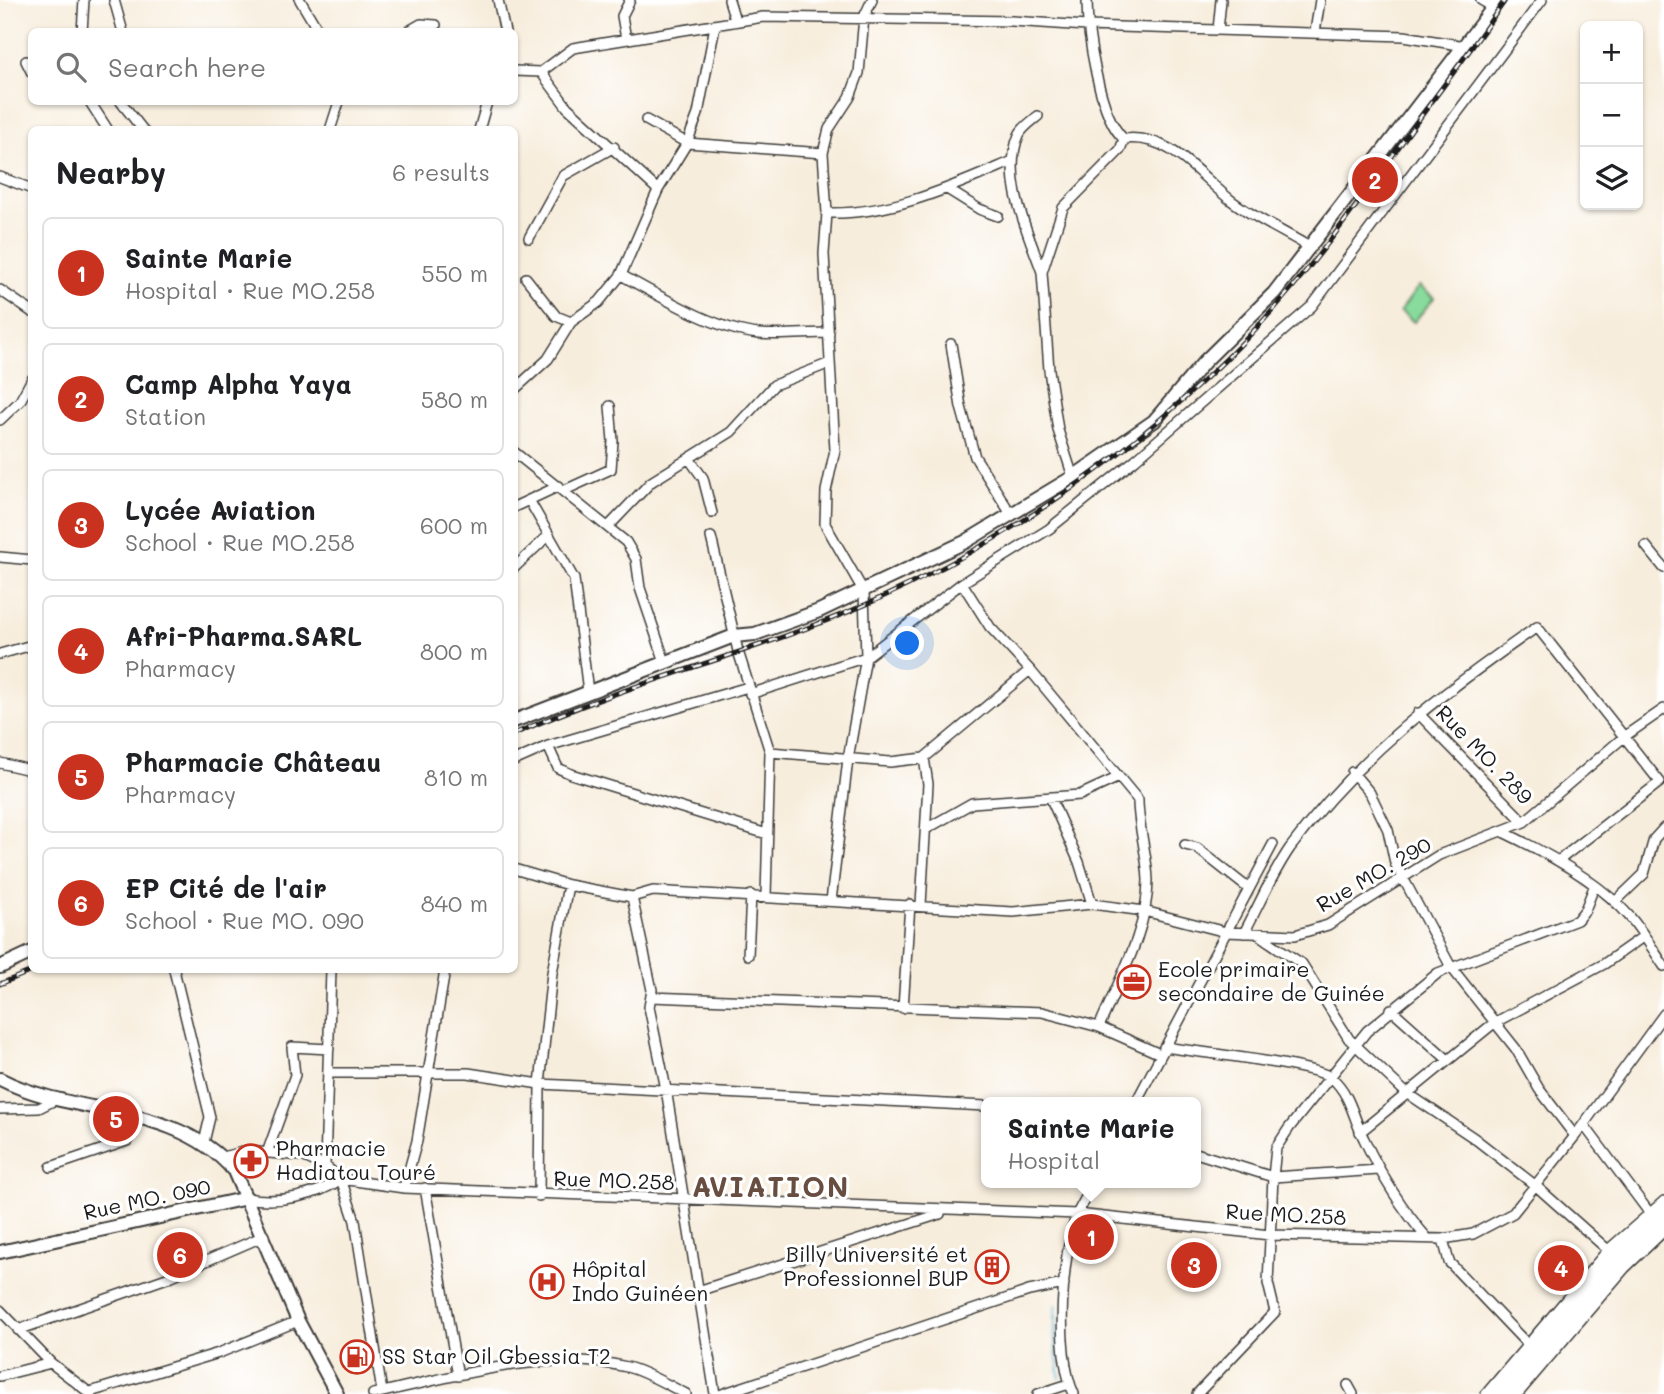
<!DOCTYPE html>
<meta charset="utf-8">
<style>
:root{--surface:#fff;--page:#f2f2f2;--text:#202124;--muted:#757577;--line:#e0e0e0;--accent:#c8321e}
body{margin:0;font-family:Mali,sans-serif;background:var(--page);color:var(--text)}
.controls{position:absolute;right:21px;top:21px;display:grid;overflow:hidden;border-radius:10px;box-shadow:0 2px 5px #0004}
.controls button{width:63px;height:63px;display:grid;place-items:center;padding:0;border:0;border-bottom:2px solid var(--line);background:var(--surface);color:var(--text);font:35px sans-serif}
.you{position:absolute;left:908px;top:644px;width:24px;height:24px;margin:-18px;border:5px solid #fff;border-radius:50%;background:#1a73e8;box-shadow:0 0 0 10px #1a73e833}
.badge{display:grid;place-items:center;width:46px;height:46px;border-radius:50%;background:var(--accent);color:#fff;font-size:23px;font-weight:700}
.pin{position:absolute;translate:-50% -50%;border:4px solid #fff;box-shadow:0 2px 7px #0006}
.popup{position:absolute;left:981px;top:1097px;width:220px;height:91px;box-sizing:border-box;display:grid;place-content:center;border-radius:10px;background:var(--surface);filter:drop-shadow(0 2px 5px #0005);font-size:23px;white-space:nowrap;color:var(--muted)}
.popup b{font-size:26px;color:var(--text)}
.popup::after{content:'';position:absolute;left:50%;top:100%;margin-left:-14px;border:14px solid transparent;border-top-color:var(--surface)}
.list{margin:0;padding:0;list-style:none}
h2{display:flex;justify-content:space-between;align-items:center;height:91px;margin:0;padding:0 28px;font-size:30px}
h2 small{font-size:23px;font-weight:400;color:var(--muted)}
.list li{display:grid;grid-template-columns:46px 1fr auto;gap:21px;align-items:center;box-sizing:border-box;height:112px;margin:0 14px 14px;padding:0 14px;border:2px solid var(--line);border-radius:10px}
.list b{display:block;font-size:26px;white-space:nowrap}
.list p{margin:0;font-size:23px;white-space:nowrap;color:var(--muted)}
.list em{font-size:23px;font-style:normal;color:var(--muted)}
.icon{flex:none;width:38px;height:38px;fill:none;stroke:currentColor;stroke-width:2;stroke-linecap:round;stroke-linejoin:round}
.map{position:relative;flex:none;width:1664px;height:1394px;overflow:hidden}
.search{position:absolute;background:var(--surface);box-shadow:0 2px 5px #0004;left:28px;top:28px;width:490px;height:77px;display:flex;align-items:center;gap:18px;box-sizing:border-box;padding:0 24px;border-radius:10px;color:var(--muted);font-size:26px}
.panel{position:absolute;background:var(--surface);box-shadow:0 2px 5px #0004;left:28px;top:126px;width:490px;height:847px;border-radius:10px}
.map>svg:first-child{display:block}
.green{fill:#88db9c;stroke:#527c5c;stroke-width:2}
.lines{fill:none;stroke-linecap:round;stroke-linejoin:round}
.stream{stroke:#4fb1ce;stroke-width:2.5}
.street-casing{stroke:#3d3b39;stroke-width:12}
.secondary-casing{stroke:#3d3b39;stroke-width:16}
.highway-casing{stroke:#3d3b39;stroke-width:19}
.street{stroke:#fff;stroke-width:9}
.secondary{stroke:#fff;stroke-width:12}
.highway{stroke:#fff;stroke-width:16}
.rail-casing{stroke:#1c1c1c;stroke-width:5}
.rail{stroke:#fff;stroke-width:2.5;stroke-dasharray:8;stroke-linecap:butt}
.labels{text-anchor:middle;stroke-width:6;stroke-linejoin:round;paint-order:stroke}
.street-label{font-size:21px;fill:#1c1c1c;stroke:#fff}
.poi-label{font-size:21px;fill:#1c1c1c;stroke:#fff;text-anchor:start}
.district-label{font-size:28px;font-weight:bold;letter-spacing:2px;fill:#684e41;stroke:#fff}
</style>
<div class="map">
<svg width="1664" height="1394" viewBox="0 0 1664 1394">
<rect width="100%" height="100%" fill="#fff"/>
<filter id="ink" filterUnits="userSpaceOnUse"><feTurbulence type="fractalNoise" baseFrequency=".0143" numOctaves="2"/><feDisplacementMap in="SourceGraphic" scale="14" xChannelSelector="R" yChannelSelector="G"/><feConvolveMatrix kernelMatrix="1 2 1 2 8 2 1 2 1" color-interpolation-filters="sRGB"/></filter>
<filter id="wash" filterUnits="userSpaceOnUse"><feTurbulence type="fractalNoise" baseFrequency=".00686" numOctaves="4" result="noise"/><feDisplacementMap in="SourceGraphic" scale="28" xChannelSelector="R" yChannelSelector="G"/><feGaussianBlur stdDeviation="1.57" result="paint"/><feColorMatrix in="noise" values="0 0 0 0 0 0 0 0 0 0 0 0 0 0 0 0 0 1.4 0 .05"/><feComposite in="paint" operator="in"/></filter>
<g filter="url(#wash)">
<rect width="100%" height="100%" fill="#f7eddc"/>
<path class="green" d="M 1419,286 L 1434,298 L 1414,322 L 1400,311 Z"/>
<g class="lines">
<path class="stream" d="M 1056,1305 L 1055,1341 L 1060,1378"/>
</g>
</g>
<g filter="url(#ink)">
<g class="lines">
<defs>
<path id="street" d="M 114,0 L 123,32
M 300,0 L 319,32
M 498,0 L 505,32
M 729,0 L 735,20
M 1087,0 C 1087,32 1099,118 1124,139 C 1171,133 1199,176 1232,201 C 1256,219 1285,232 1311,248
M 1481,0 L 1495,8
M 1218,30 L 1221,0
M 82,32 L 84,0
M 407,32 L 421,24 L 436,25
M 1315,32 L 1320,0
M 626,39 L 622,16 L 630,0
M 26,61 L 32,73
M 514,71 L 541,72 L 573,48 L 763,17 L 1012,21 L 1087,26 L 1404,36 L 1465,46
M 541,72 L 567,107 L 658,190
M 90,102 L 108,130
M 121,102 L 143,130
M 1038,116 C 1032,121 1022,128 1019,135 C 1001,178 1028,232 1042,272
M 646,120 L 687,143 L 823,153
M 330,130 L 339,102
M 479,130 L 487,102
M 0,177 L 32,189
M 947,189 L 979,209 L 998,216
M 827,213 C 892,215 954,186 1013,161
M 529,238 L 563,176 L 614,147
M 621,275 C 660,296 715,330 759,334 C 782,336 806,333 829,333
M 526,278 L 556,316 L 571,322
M 0,290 L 32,312
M 951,344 L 961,407 L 975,457 L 1011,514
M 514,390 L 548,359 L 571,322 L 599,302 L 621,275 L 658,190 L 687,143 L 698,114 L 715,26
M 0,420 L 20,401 L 32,379
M 514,452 L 626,542 L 636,559 L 640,588 L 665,662
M 690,460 L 703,478 L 712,513
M 1073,477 L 1058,430 L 1049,370 L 1042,272 L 1063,208 L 1120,150 L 1124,139
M 565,490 L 611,469 L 613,441 L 610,406
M 529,500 L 574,579 L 588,692
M 514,507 L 559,486
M 609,526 L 651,482 L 731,432 L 774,385 L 830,363
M 711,537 L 738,651 L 770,752 L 766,896
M 1646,546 L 1664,568
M 0,557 L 32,560
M 514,568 L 549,535
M 962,583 L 990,627 L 1030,670 L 1138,800 C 1138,827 1147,853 1148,880 C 1148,930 1118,982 1099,1027
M 0,654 L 32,645
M 750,694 L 866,657 L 962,583 L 1049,529 L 1135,460 L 1312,306 L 1542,0
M 1418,713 L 1524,822
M 548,746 L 558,768 L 571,774 L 767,834
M 770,752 L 890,762 L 924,758 L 1030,670
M 514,761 L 548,746 L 748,687
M 0,763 L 26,769 L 32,775
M 1352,772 L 1370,793 L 1388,830 L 1395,863 L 1451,967 L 1516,1049 L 1539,1089 L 1575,1136
M 1051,799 L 1079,862 L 1092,904
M 926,829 L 972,803 L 1080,795 L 1119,777
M 1503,832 C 1545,852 1600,882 1630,917 C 1643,932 1653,950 1664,966
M 1185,845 L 1197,848 L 1249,889
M 514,869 L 568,885 L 632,897 L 653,891 L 1013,912 L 1092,904 L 1144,911 L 1226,932 L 1295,935 L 1328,925 L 1439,855 L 1524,822 L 1625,736 L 1664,709
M 632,897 L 652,990 L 649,1007 L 666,1089 L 715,1394
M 831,901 L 848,759 L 866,657 L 864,592 L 825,524 L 826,491 L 835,450 L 824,254 L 827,213 L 823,153 L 829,129 L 850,97 L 859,73 L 864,17 L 872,0
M 1615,902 L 1644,874 L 1654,839 L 1664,828
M 921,905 L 928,784 L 924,758
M 1244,933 C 1259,905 1272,874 1290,848 C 1359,755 1443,692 1537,627 L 1660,782 L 1558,861
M 1262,937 L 1302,964 L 1349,1039 L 1404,1091 L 1474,1138 L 1536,1186 L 1608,1250
M 748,955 L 751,895
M 174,970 L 210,1117 L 204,1142
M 651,997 L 1042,1012 L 1099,1027 L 1160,1054
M 903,1008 L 910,904
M 1391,1009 L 1448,1060
M 1164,1047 C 1191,1051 1317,1065 1332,1078 C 1351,1095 1353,1118 1364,1139 C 1381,1175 1401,1208 1427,1238
M 329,1073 L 468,1073 L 540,1084 L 986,1106
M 1136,1102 L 1273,844
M 0,1109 L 39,1108 L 53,1101
M 1584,1125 L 1651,1215
M 1360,1132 L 1494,1023 L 1604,964 L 1644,936
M 267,1153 L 295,1075 L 292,1047 L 329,1049
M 1196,1153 L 1273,1177 L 1379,1170
M 222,1157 L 247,1151 L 302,1156 L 325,1166 L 341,1179 L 404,1188 L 1077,1214 L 1270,1235 L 1443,1239 L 1473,1234 L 1513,1213 L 1575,1136 L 1664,1014
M 325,1166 L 331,970
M 51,1167 L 127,1141 L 138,1117
M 404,1188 L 417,1141 L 445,970
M 425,1188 L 458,1376
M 539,1196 L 540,1084 L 552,973 L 568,885
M 247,1198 C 277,1204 317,1196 341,1179 L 355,1221 L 382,1392
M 1443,1239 L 1449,1262 L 1530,1347
M 698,1291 L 940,1214
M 0,1310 L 51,1363 L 91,1394
M 18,1330 L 167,1278 L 264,1236
M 0,1376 L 51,1363
M 1348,1385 L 1353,1394
M 90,1392 L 219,1353 L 298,1321
M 373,1394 C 454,1377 545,1348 627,1367 C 647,1372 667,1385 686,1394
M 722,1394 L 1029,1291 L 1064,1284
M 1038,1394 L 1069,1384
M 1074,1394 C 1055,1353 1061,1253 1078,1212 C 1083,1202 1089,1192 1094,1183
M 1197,1394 L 1275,1312 L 1268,1283 L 1273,1177 L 1276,1148 L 1289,1128 L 1367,1031 L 1438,973 L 1577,920 L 1585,910 L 1594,887
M 1486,1394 L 1608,1250 L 1664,1201"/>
<path id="secondary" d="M 514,721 L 734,636 L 755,634 L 819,611 L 965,542 L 1073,477 L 1154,421 L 1204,362 L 1274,293 L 1499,0
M 0,967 L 32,952
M 0,1079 C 76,1118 176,1102 234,1171 L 298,1321 L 337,1394
M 0,1252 L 247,1198"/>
<path id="highway" d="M 1497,1394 L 1615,1257 L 1664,1211
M 1513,1394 L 1622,1266 L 1664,1226"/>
</defs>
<use href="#street" class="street-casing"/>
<use href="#secondary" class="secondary-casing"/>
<use href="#highway" class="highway-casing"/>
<use href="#street" class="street"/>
<use href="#secondary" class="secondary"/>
<use href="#highway" class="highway"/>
<defs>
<path id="rail" d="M 514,734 C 629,682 752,654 867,604 C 1009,542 1138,450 1246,339 C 1306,277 1357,205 1408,134 C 1440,90 1474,46 1505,0
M 0,984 L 34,970"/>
</defs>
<use href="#rail" class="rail-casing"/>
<use href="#rail" class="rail"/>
</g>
</g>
<defs>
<symbol id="office-ring" viewBox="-11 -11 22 22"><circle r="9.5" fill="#fff" stroke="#c8321e" stroke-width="1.5"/><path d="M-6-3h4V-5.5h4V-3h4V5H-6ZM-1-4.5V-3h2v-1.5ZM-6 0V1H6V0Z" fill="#c8321e"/></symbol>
<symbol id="pharmacy-ring" viewBox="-11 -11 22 22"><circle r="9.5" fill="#fff" stroke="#c8321e" stroke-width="1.5"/><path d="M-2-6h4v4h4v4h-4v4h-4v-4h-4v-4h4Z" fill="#c8321e"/></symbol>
<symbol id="building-ring" viewBox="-11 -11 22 22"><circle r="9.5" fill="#fff" stroke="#c8321e" stroke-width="1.5"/><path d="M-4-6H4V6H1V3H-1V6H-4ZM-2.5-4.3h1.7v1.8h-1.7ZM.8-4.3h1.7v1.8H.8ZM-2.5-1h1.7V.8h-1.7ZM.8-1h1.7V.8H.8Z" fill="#c8321e"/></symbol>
<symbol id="hospital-ring" viewBox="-11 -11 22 22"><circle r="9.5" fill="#fff" stroke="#c8321e" stroke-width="1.5"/><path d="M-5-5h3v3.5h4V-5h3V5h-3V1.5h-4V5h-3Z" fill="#c8321e"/></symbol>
<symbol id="fuel-ring" viewBox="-11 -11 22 22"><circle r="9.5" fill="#fff" stroke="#c8321e" stroke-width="1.5"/><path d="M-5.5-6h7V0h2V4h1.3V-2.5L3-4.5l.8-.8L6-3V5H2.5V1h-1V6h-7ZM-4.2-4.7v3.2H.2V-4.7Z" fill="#c8321e"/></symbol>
</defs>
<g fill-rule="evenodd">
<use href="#office-ring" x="1115" y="963" width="38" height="38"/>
<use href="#pharmacy-ring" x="232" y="1142" width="38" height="38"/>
<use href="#building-ring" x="973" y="1248" width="38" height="38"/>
<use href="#hospital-ring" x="528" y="1263" width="38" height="38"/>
<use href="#fuel-ring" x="338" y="1338" width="38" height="38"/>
</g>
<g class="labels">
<g class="street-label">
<text transform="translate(1484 755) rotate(46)" y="7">Rue MO. 289</text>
<text transform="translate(1374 875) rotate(-30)" y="7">Rue MO. 290</text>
<text transform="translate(614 1181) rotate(2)" y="7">Rue MO.258</text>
<text transform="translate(147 1200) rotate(-12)" y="7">Rue MO. 090</text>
<text transform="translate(1286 1215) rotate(3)" y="7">Rue MO.258</text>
</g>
<g class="poi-label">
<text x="1158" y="977">Ecole primaire<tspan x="1158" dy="24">secondaire de Guinée</tspan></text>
<text x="276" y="1156">Pharmacie<tspan x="276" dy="24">Hadiatou Touré</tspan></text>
<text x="968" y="1262" text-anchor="end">Billy Université et<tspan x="968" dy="24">Professionnel BUP</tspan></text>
<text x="572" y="1277">Hôpital<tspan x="572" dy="24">Indo Guinéen</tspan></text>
<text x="382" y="1364">SS Star Oil Gbessia T2</text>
</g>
<g class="district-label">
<text x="771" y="1197">AVIATION</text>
</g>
</g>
</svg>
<div class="controls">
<button>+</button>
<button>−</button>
<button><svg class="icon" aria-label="layers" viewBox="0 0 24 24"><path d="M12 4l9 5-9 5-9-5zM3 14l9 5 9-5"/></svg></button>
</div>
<div class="you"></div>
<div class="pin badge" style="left:1091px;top:1237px">1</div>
<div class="popup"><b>Sainte Marie</b>Hospital</div>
<div class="pin badge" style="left:1375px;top:180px">2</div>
<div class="pin badge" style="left:1194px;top:1265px">3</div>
<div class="pin badge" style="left:1561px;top:1268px">4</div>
<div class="pin badge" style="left:116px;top:1119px">5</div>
<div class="pin badge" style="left:180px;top:1255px">6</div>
<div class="search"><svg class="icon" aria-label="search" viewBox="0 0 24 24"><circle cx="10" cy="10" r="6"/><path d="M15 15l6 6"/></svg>Search here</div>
<section class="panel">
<h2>Nearby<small>6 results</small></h2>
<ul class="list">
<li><span class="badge">1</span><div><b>Sainte Marie</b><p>Hospital · Rue MO.258</p></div><em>550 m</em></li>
<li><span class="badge">2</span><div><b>Camp Alpha Yaya</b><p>Station</p></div><em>580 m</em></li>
<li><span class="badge">3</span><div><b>Lycée Aviation</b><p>School · Rue MO.258</p></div><em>600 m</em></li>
<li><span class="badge">4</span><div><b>Afri-Pharma.SARL</b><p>Pharmacy</p></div><em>800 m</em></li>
<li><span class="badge">5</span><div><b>Pharmacie Château</b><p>Pharmacy</p></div><em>810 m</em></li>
<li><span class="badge">6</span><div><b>EP Cité de l'air</b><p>School · Rue MO. 090</p></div><em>840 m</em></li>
</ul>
</section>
</div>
